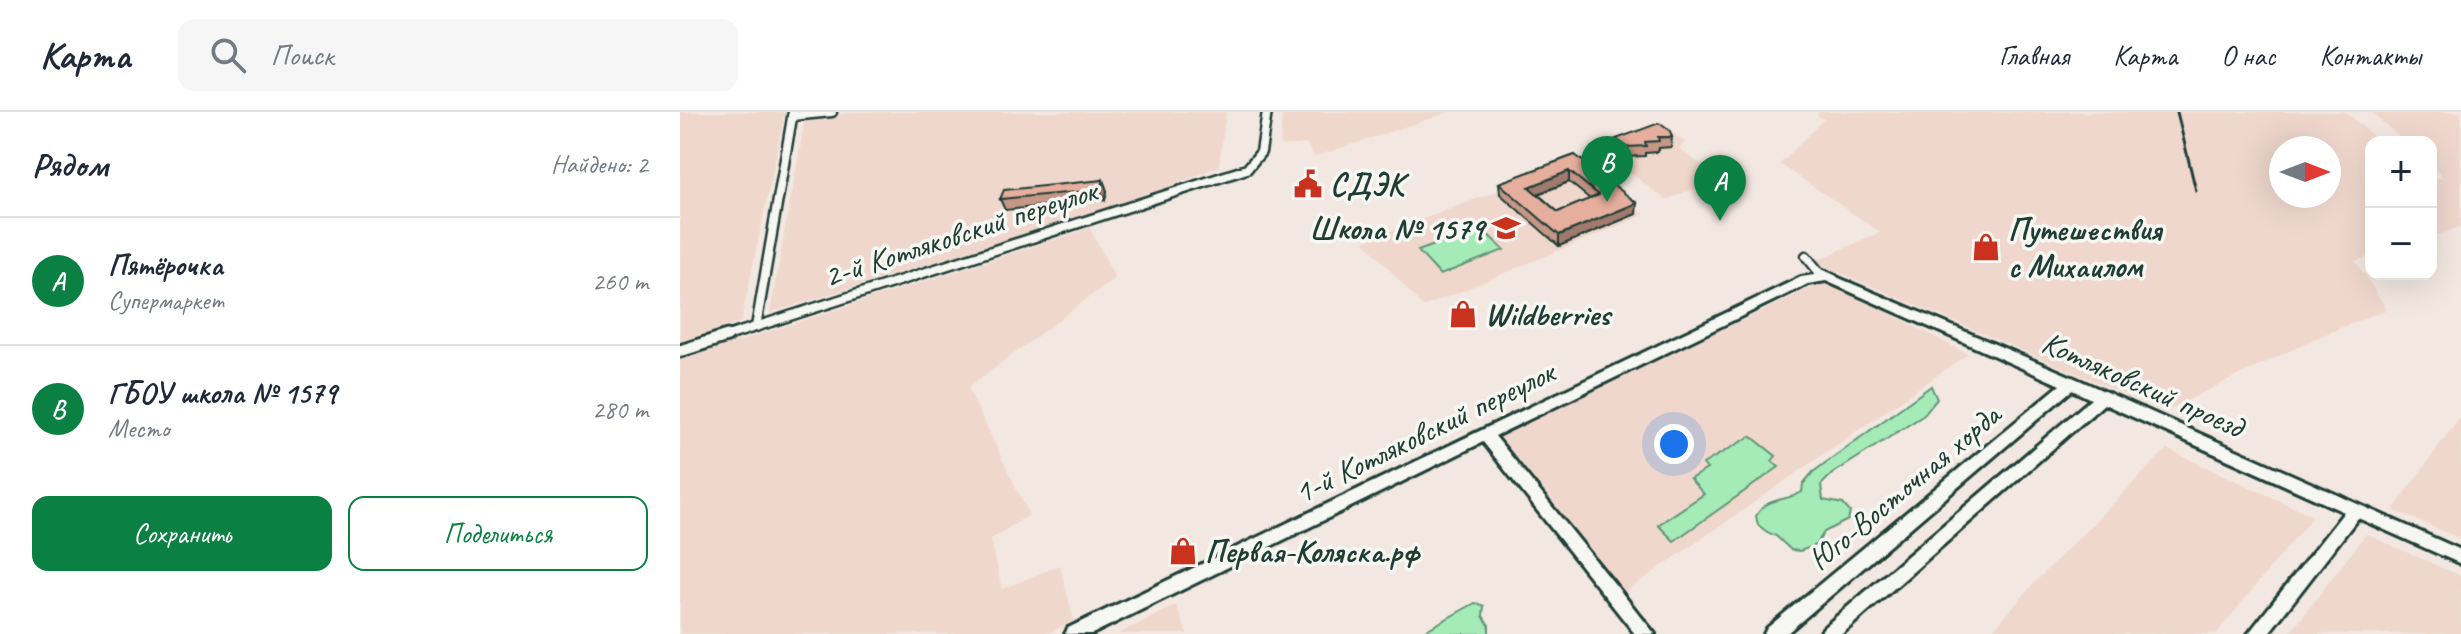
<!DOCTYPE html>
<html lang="ru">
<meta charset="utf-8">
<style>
:root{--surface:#fff;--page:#f6f6f7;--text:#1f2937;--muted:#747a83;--line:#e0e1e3;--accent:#0b8043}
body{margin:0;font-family:Caveat,sans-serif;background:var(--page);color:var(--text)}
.controls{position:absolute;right:24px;top:24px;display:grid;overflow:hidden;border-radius:16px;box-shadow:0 8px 32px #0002}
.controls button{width:72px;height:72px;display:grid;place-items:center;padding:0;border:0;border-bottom:2px solid var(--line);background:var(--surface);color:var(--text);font:40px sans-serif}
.compass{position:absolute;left:1589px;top:24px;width:72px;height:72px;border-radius:50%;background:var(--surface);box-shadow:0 8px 32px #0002;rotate:90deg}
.you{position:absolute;left:994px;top:332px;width:28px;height:28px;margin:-20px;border:6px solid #fff;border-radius:50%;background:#1a73e8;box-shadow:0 0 0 12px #1a73e833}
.badge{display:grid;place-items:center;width:52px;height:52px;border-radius:50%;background:var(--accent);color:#fff;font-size:26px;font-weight:700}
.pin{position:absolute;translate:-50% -66px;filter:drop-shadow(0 2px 4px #0008)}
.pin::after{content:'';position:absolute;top:42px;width:28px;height:24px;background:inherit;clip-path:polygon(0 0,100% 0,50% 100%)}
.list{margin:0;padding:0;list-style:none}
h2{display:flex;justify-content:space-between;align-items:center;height:104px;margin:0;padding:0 32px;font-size:34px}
h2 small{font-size:26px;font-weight:400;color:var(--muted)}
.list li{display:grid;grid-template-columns:52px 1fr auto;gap:24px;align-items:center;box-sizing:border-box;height:128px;padding:0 32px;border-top:2px solid var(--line)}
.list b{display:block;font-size:30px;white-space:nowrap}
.list p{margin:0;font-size:26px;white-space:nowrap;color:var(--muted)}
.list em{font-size:26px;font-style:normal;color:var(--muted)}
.actions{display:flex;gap:16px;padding:24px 32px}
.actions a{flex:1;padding:18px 0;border:2px solid var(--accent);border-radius:16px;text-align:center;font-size:28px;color:var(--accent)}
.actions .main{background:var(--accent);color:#fff}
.icon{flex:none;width:44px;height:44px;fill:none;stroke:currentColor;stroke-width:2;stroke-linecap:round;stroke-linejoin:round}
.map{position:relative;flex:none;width:1781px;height:522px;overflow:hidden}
header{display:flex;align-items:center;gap:48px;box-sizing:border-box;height:112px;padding:0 40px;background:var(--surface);border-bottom:2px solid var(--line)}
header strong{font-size:38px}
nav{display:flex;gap:44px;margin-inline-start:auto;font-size:28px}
.search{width:560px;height:72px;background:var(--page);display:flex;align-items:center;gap:20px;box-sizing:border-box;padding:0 28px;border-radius:16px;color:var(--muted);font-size:30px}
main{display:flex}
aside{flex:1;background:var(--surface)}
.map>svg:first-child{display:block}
.built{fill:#efd7cd;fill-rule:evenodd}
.green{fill:#a4ebb7;stroke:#629476;stroke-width:2}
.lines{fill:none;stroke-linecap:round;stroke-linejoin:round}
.street-far1-casing{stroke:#1f3d34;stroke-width:13}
.street-casing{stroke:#1f3d34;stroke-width:17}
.secondary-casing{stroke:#1f3d34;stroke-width:6}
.street-far1{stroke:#f6f6f2;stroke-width:8}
.street{stroke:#f6f6f2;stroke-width:11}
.secondary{fill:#f6f6f2;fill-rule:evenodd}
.rail{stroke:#1f3d34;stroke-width:3}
.wall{fill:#c69687;stroke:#1f3d34;stroke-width:2;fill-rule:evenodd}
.shaded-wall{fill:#a17a6e;stroke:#1f3d34;stroke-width:2}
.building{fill:#e6ae9d;stroke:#1f3d34;stroke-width:2;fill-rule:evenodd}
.labels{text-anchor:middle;stroke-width:7;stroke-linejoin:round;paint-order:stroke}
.poi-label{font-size:32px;font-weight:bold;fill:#1f3d34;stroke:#f6f6f2;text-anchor:start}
.street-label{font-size:32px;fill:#1f3d34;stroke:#f6f6f2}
</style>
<header>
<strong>Карта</strong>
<div class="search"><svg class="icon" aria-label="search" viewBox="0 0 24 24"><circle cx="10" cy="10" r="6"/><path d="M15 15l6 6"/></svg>Поиск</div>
<nav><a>Главная</a><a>Карта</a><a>О нас</a><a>Контакты</a></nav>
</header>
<main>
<aside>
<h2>Рядом<small>Найдено: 2</small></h2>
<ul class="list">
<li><span class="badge">A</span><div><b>Пятёрочка</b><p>Супермаркет</p></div><em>260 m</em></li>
<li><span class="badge">B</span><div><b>ГБОУ школа № 1579</b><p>Место</p></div><em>280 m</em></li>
</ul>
<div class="actions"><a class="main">Сохранить</a><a>Поделиться</a></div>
</aside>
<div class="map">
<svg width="1781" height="522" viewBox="0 0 1781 522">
<rect width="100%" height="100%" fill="#f3e8e1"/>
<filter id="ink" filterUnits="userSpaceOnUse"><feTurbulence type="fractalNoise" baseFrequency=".0125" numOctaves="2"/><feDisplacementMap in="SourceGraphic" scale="16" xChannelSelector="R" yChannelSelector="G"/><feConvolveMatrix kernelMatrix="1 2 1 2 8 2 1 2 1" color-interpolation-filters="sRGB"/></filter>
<g filter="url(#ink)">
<path class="built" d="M 0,0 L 105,0 L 61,210 L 0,230 Z
M 178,0 L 546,0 L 539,54 L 467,84 L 90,201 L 125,7 Z
M 602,0 L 770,0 L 634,45 L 627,32 L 600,34 Z
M 1139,0 L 1666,0 L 1700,30 L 1691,30 L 1691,144 L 1675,149 L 1707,197 L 1634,227 L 1485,299 L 1134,150 L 1200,120 L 1100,52 L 1144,7 L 1137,3 ZM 1601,36 L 1649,36 L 1649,84 L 1601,84 Z
M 1691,0 L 1781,0 L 1781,115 L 1751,125 L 1751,66 L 1764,66 L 1751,54 L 1751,30 L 1725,30 Z
M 987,17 L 1005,30 L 999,37 L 1041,66 L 986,88 L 924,41 Z
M 897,49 L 965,103 L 743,195 L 684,129 Z
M 410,116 L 435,166 L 288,276 L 349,403 L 311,427 L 322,477 L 380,453 L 394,509 L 367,522 L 0,522 L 0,248 Z
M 1139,172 L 1158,175 L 1288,242 L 945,480 L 819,323 Z
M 1781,303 L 1781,427 L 1713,398 Z
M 1487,337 L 1633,404 L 1536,522 L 1309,522 L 1356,469 Z
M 1686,422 L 1781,464 L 1781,522 L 1609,522 Z
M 496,493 L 507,522 L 438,522 Z"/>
<path class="green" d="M 801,116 L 824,138 L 760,163 L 738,139 Z
M 1251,274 L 1257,287 L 1244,303 L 1152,362 L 1141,373 L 1143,388 L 1163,392 L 1170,400 L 1168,408 L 1144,420 L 1136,433 L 1120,439 L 1111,438 L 1096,424 L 1087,420 L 1078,413 L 1076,404 C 1087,384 1105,390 1122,380 L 1123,372 L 1133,360 Z
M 1071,324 L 1096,344 L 1092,349 L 1099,355 L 994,429 L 978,413 L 1024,382 L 1010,367 L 1027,357 L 1023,352 Z
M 795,491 L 804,494 L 803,504 L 809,513 L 809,522 L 739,522 Z"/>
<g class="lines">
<defs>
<path id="street-far1" d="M 112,4 L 152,0
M 1126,144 L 1139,160 L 1154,167
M 76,215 L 113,0
M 41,226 L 567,57 L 581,40 L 587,0"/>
<path id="street" d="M 0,239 L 47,224"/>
<path id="secondary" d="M 1147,161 L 1397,267 L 1781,438 L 1781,452 L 1678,406 L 1588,522 L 1568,522 L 1664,400 L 1424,292 L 1162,522 L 1140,522 L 1143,516 L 1411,287 L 1392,278 L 1106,522 L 1084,522 L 1087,516 L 1380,273 L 1146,169 L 1128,172 L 815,324 L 975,522 L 955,522 L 803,330 L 412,522 L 385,522 L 388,516 L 1121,165 Z"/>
</defs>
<use href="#street-far1" class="street-far1-casing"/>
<use href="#street" class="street-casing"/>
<use href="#secondary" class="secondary-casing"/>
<use href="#street-far1" class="street-far1"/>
<use href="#street" class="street"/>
<use href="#secondary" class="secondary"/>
<path class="rail" d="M 1497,0 L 1516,79"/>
</g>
<path class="wall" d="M 992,25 L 991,35 L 979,36 L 978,40 L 965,41 L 965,44 L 945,45 L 935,38 L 936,27 Z
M 895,43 L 956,102 L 879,134 L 820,82 L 819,71 ZM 889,70 L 910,87 L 878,100 L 858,82 Z
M 423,68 L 427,79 L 425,88 L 325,98 L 320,87 Z"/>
<path class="shaded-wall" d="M 889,59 L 889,70 L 849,85 L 849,75 Z
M 423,68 L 427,79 L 425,88 L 420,78 Z
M 957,91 L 956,102 L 879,134 L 879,123 Z"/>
<path class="building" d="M 979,11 L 990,19 L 992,25 L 978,25 L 979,29 L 965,30 L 966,34 L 946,35 L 936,27 Z
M 895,43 L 957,91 L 879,123 L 819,71 ZM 889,59 L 919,83 L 878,100 L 849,75 Z
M 423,68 L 420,78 L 320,87 L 324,78 Z"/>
</g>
<defs>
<symbol id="civic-bare" viewBox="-9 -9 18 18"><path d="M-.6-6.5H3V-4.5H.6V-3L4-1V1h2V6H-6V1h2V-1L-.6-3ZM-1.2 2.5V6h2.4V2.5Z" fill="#c8321e" stroke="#f6f6f2" stroke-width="2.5" paint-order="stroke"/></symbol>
<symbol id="school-bare" viewBox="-9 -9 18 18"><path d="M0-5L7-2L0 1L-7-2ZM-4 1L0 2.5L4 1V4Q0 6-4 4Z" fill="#c8321e" stroke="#f6f6f2" stroke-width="2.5" paint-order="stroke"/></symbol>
<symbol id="shop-bare" viewBox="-9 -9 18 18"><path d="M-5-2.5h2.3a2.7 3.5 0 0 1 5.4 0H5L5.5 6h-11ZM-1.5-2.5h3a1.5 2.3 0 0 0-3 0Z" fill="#c8321e" stroke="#f6f6f2" stroke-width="2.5" paint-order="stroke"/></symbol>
</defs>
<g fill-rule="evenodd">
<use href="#civic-bare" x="608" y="52" width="40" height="40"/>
<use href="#school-bare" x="806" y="96" width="40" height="40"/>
<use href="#shop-bare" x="1286" y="115" width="40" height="40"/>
<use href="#shop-bare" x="763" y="182" width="40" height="40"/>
<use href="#shop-bare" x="483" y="419" width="40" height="40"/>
</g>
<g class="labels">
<g class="poi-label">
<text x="650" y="83">СДЭК</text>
<text x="804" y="127" text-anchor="end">Школа № 1579</text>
<text x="1328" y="128">Путешествия<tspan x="1328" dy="37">с Михаилом</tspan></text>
<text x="805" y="213">Wildberries</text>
<text x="525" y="450">Первая-Коляска.рф</text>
</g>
<g class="street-label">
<text transform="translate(280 121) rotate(-18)" y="11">2-й Котляковский переулок</text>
<text transform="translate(1463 272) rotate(24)" y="11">Котляковский проезд</text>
<text transform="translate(744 320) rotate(-26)" y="11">1-й Котляковский переулок</text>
<text transform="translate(1224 375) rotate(-40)" y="11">Юго-Восточная хорда</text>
</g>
</g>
</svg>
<div class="controls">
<button>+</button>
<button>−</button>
</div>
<svg class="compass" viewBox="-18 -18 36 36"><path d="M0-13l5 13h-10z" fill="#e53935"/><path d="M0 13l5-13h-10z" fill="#747a83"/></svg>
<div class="you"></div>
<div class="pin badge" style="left:1040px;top:109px">A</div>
<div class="pin badge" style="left:927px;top:90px">B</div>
</div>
</main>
